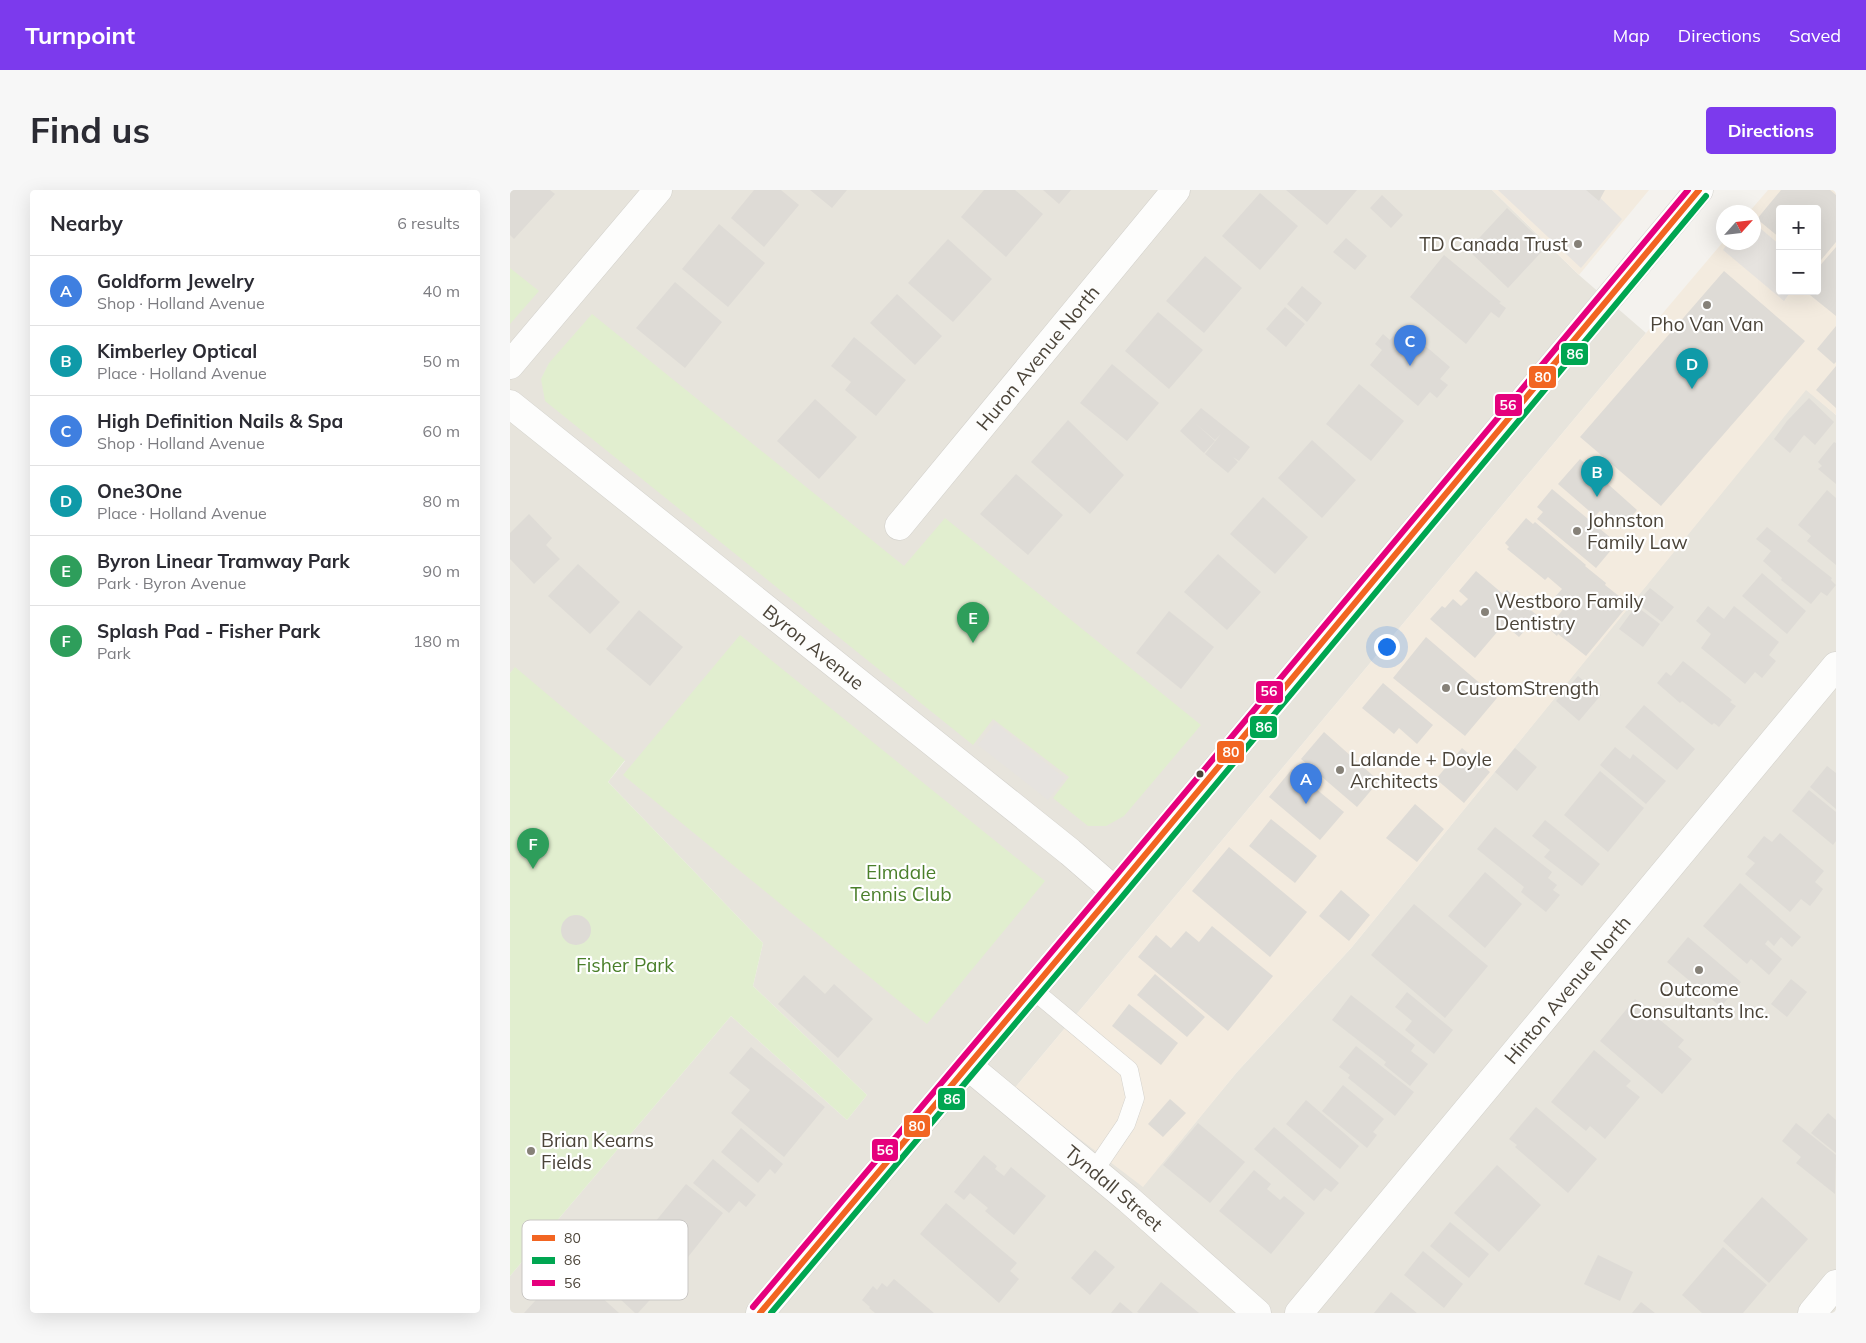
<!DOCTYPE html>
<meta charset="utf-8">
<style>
:root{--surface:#fff;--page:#f7f7f7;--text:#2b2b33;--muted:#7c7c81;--line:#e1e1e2;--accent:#7c3aed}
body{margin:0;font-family:Mulish,sans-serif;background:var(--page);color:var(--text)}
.controls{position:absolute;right:15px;top:15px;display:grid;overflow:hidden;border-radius:5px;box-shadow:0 5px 20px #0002}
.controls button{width:45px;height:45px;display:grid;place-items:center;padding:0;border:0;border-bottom:1px solid var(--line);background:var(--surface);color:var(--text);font:25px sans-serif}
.compass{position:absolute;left:1206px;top:15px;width:45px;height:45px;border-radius:50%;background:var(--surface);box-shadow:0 5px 20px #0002;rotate:63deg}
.you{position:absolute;left:876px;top:456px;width:18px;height:18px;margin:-12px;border:4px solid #fff;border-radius:50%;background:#1a73e8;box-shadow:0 0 0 8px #1a73e833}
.badge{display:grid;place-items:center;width:32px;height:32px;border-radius:50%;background:var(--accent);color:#fff;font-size:16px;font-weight:700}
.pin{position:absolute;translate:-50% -41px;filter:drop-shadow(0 1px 2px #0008)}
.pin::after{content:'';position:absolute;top:26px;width:18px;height:15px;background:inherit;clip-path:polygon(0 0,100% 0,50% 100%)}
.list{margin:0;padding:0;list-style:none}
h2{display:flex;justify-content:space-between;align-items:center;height:65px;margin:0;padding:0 20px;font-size:21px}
h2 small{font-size:16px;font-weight:400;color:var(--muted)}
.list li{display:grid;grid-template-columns:32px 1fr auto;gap:15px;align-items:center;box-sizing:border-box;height:70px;padding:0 20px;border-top:1px solid var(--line)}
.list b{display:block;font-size:19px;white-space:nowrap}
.list p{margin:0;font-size:16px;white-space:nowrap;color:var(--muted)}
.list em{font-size:16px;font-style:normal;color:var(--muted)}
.map{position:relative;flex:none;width:1326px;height:1123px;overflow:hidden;border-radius:5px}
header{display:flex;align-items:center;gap:30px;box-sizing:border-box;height:70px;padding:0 25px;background:var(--accent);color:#fff}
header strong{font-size:24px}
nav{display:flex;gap:28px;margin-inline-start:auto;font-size:18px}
.intro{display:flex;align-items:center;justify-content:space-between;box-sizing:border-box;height:120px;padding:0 30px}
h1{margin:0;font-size:35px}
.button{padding:12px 22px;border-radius:5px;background:var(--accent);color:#fff;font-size:18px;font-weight:700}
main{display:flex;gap:30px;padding:0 30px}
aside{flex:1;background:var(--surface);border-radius:5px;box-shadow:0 5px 20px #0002}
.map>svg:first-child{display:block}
.residential{fill:#e7e4dc}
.commercial{fill:#f3ebdf;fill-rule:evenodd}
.green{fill:#e1eecf}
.parking{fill:#e6e3df}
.building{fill:#dedbd6}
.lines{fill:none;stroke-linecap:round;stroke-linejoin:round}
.service-casing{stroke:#d2d0cb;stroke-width:19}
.minor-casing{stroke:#d2d0cb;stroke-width:29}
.tertiary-casing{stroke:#d2d0cb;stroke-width:29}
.service{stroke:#fdfdfc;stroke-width:18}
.minor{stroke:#fdfdfc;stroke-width:28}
.tertiary{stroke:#fdfdfc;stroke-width:28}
.bus-1-casing{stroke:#fff;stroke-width:10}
.bus-2-casing{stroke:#fff;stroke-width:10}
.bus-3-casing{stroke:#fff;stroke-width:10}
.bus-1{stroke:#f26522;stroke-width:6}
.bus-2{stroke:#00a651;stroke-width:6}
.bus-3{stroke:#e5007d;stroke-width:6}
.poi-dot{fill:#868178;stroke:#fff;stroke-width:2}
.bus-dot{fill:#4b4439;stroke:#fff;stroke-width:2}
.labels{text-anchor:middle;stroke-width:4.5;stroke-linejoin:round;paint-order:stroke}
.poi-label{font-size:19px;fill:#4b4439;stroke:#fff;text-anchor:start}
.street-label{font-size:19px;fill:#4b4439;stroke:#fff}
.park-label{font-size:19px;fill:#4a7f2a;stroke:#fff}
.key{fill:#fff;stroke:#c9c7c4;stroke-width:1}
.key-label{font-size:14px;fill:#4b4439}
.line-badge{stroke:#fff;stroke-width:2}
.badge-label{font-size:14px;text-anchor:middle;font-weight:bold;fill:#fff}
</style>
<header>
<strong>Turnpoint</strong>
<nav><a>Map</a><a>Directions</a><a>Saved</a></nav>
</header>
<div class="intro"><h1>Find us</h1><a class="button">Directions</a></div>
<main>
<aside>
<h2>Nearby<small>6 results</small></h2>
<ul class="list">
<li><span class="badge" style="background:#3f7fe0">A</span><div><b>Goldform Jewelry</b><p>Shop · Holland Avenue</p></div><em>40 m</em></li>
<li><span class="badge" style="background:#0f9aa8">B</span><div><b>Kimberley Optical</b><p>Place · Holland Avenue</p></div><em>50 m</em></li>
<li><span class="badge" style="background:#3f7fe0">C</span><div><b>High Definition Nails &amp; Spa</b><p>Shop · Holland Avenue</p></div><em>60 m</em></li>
<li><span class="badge" style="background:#0f9aa8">D</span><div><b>One3One</b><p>Place · Holland Avenue</p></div><em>80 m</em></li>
<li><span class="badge" style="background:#2e9e5b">E</span><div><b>Byron Linear Tramway Park</b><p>Park · Byron Avenue</p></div><em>90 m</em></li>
<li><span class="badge" style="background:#2e9e5b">F</span><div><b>Splash Pad - Fisher Park</b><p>Park</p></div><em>180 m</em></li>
</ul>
</aside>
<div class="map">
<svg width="1326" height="1123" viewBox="0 0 1326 1123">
<rect width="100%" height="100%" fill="#f4f2ee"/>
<path class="residential" d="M 0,0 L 982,0 L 1069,85 L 1136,143 L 504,899 L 633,996 L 727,882 L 842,757 L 1296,199 L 1326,225 L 1326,1123 L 0,1123 L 0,1086 L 221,826 L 337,930 L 357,905 L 243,796 L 253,753 L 98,592 L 115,571 L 5,478 L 0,483 Z"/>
<path class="commercial" d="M 982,0 L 1139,0 L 1069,85 Z
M 1258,0 L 1326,0 L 1326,225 L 1296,200 L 842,757 L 727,882 L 633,997 L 504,899 L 1136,143 L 1213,52 L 1244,52 L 1244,22 L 1239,22 ZM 1270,19 L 1307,19 L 1307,101 L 1270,101 Z"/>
<path class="green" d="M 0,78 L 29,101 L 0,134 Z
M 82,124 L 394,376 L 435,328 L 691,535 L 614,626 L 596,636 L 578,636 L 543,608 L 559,587 L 483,529 L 463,555 L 35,211 L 31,189 L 39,173 Z
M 230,445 L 535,691 L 417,834 L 113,585 Z
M 5,477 L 115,570 L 98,592 L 253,753 L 243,796 L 357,905 L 337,930 L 221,826 L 0,1086 L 0,483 Z"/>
<path class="parking" d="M 988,0 L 1082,0 L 1112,29 L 1071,78 Z
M 1244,33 L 1270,55 L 1270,101 L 1281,101 L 1274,111 L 1213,60 L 1218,53 L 1244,52 Z
M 485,533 L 555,588 L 538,610 L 468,555 Z"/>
<path class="building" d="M 0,0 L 40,0 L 45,4 L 4,49 L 0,45 Z
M 244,0 L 271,0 L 289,15 L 254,57 L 221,28 Z
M 300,0 L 337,0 L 322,18 Z
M 474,0 L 505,0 L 533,24 L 496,67 L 451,27 Z
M 533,0 L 561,0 L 549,14 Z
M 776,0 L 847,0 L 817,35 Z
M 1076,0 L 1095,0 L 1089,11 Z
M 1271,0 L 1320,0 L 1326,5 L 1326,52 L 1307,75 L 1307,19 L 1270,19 L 1270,48 L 1247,29 Z
M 750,3 L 788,36 L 750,80 L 712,46 Z
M 872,5 L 893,25 L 881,38 L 860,18 Z
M 997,18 L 1037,56 L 998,98 L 958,60 Z
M 209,34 L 255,73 L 218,117 L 172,79 Z
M 836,48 L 857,66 L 845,80 L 823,62 Z
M 438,49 L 482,89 L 443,132 L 398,93 Z
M 1326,57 L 1326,126 L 1295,101 L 1307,101 L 1307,79 Z
M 934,65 L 991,112 L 989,113 L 996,118 L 989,128 L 981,122 L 956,154 L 900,107 Z
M 695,66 L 732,98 L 694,143 L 656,111 Z
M 1214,81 L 1295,151 L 1151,316 L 1070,247 Z
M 165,92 L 212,132 L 175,178 L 126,138 Z
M 792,96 L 812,113 L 797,132 L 777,114 Z
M 387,104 L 432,146 L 405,175 L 360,133 Z
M 775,117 L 795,134 L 776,157 L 756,139 Z
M 648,122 L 693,160 L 659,199 L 615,161 Z
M 892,136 L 940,177 L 930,189 L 938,195 L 927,208 L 920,202 L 908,216 L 860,175 L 872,160 L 865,154 L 873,144 L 880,150 Z
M 1326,136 L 1326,172 L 1324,174 L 1307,159 Z
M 344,147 L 396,190 L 366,226 L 335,200 L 341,192 L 321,176 Z
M 602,174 L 649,213 L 617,251 L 570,213 Z
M 1326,176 L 1326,218 L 1306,200 Z
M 849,194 L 894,231 L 861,271 L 816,234 Z
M 1299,208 L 1324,232 L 1305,255 L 1294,245 L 1280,263 L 1264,249 L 1277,231 Z
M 305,209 L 347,247 L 309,289 L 267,251 Z
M 691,218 L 740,257 L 729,271 L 723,267 L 728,272 L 718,283 L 695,264 L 711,244 L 705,250 L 686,234 L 705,251 L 694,263 L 670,241 Z
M 558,230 L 614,285 L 580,324 L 521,272 Z
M 802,250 L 846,290 L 812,328 L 768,288 Z
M 1324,252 L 1326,253 L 1326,294 L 1308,279 L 1312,276 L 1308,272 Z
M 1070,269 L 1127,320 L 1110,339 L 1090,321 L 1085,326 L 1048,294 Z
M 506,284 L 553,325 L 518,365 L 470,324 Z
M 1042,299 L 1107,353 L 1086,378 L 1027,329 L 1033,322 L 1027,317 Z
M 1317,300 L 1326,308 L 1326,375 L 1297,351 L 1301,346 L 1288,335 Z
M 753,307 L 798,347 L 765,384 L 720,344 Z
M 19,324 L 42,348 L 36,355 L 50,369 L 24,394 L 0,369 L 0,343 Z
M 1016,328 L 1023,334 L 1025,332 L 1076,375 L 1075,376 L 1096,393 L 1095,395 L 1119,414 L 1076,466 L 1048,444 L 1047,446 L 1038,438 L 1055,417 L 1044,408 L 1052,399 L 1038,387 L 1035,390 L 997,359 L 999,357 L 995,353 Z
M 1257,337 L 1322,388 L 1321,390 L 1326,395 L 1317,406 L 1311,402 L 1301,414 L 1271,390 L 1272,388 L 1253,371 L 1261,361 L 1246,349 Z
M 708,364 L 751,402 L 717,440 L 674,402 Z
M 68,374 L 110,412 L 80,444 L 38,406 Z
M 966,381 L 993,404 L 997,400 L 1028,426 L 1009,447 L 994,434 L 965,468 L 920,429 L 932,416 L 935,418 L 943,409 L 951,416 L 958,409 L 949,401 Z
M 1252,383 L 1296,421 L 1277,444 L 1232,406 Z
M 1140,398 L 1164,417 L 1152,432 L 1127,413 Z
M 1126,416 L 1150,434 L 1133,457 L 1109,439 Z
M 1198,416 L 1214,429 L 1224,416 L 1269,452 L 1259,465 L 1266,471 L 1252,488 L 1245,482 L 1235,494 L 1191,458 L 1201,444 L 1186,431 Z
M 129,420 L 173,457 L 140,496 L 96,459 Z
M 659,421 L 704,457 L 671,499 L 626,463 Z
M 916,447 L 987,508 L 955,546 L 883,488 Z
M 1173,471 L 1222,510 L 1220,512 L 1226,516 L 1209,537 L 1204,533 L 1202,535 L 1172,511 L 1170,513 L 1147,493 L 1156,482 L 1161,486 Z
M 1068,486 L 1091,505 L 1069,531 L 1046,511 Z
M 873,493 L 923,535 L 907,554 L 889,538 L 884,544 L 852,518 Z
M 1134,515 L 1185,559 L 1167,580 L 1115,537 Z
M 814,542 L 869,591 L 847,617 L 791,569 Z
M 1105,557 L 1120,569 L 1123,564 L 1156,591 L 1136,614 L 1090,575 Z
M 952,558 L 980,582 L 954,613 L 926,589 Z
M 1005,558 L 1027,577 L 1007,601 L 985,582 Z
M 1317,576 L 1326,583 L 1326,619 L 1300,597 Z
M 782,579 L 834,622 L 810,650 L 759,607 Z
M 1090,581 L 1134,618 L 1098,662 L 1054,625 Z
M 1299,600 L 1326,622 L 1326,651 L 1323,655 L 1282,621 Z
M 905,614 L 934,639 L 907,672 L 876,648 Z
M 761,629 L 807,666 L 785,693 L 739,656 Z
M 1035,630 L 1090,674 L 1072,696 L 1034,667 L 1040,660 L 1022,646 Z
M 985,637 L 1042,682 L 1038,688 L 1047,695 L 1043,700 L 1050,705 L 1036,722 L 1011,702 L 1014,697 L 967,659 Z
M 1270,643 L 1314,681 L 1305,692 L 1313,699 L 1305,710 L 1300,716 L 1291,709 L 1280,722 L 1235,684 L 1245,673 L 1237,667 L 1254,646 L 1262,652 Z
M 719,657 L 797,722 L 760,767 L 682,701 Z
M 975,682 L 1012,714 L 975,758 L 938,726 Z
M 1230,693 L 1291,747 L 1282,757 L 1271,747 L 1264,756 L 1258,750 L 1255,754 L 1272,769 L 1259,785 L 1241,769 L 1237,774 L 1193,736 Z
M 831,700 L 860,725 L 839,751 L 809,726 Z
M 904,714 L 978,776 L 935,828 L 861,765 Z
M51 740a15 15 0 1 1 30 0a15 15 0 1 1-30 0Z
M 702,736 L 763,786 L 718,841 L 628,767 L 646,745 L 661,758 L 676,741 L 689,752 Z
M 1178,747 L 1231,792 L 1211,817 L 1157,772 Z
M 645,784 L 695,827 L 677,847 L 627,805 Z
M 294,785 L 315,804 L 324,794 L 363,829 L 328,868 L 268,814 Z
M 1281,789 L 1297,802 L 1277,827 L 1261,814 Z
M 897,802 L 943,840 L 924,864 L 895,840 L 902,831 L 885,817 Z
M 841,805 L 905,855 L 901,861 L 918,874 L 900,896 L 874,875 L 876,872 L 822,830 Z
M 1125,809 L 1174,850 L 1168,857 L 1182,869 L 1152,904 L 1090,851 Z
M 619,814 L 668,853 L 651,875 L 602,836 Z
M 846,856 L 904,902 L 885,926 L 838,888 L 840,885 L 829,877 Z
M 241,857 L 315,917 L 274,967 L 221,923 L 240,900 L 219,883 Z
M 1084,860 L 1121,891 L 1116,896 L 1130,907 L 1095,949 L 1080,936 L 1076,941 L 1041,912 Z
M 833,895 L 874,929 L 863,942 L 867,945 L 857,958 L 812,921 Z
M 660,909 L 676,923 L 653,947 L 638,934 Z
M 796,910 L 849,956 L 830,979 L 776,934 Z
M 1026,917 L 1087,969 L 1058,1003 L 1005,957 L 1007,955 L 999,949 Z
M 1318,923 L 1326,930 L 1326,963 L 1301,943 Z
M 688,933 L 735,972 L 700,1013 L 653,975 Z
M 1286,933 L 1326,965 L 1325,1004 L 1286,973 L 1291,967 L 1272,951 Z
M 764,937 L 829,993 L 821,1002 L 815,998 L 804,1011 L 744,959 Z
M 231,938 L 273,974 L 265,984 L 260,979 L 248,993 L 211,962 Z
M 474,965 L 487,976 L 485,979 L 494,986 L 501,977 L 536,1006 L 504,1045 L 475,1021 L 478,1018 L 460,1003 L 454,1010 L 444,1002 Z
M 203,969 L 246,1005 L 236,1017 L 229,1011 L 219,1023 L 183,993 Z
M 987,975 L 1031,1015 L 989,1062 L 944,1023 Z
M 744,980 L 761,994 L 757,999 L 770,1010 L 774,1006 L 795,1023 L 761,1064 L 709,1021 Z
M 176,994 L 213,1023 L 178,1067 L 141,1037 Z
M 1252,1007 L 1298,1049 L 1259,1093 L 1213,1051 Z
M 436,1013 L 507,1073 L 500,1081 L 509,1089 L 489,1113 L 410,1044 Z
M 940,1032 L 979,1064 L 959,1088 L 920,1056 Z
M 100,1042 L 116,1056 L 126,1043 L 167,1080 L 128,1123 L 125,1123 L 91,1091 L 100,1081 L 81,1064 Z
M 1213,1057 L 1257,1095 L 1233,1123 L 1192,1123 L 1172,1105 Z
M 585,1060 L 605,1077 L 580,1105 L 561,1088 Z
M 913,1061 L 953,1094 L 934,1118 L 894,1085 Z
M 1088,1065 L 1123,1082 L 1110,1111 L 1074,1094 Z
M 57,1076 L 109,1123 L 14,1123 Z
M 384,1089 L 424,1123 L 365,1123 L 359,1118 L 360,1117 L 352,1110 L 363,1096 L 367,1100 L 372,1093 L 377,1097 Z
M 651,1092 L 689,1123 L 629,1123 L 627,1122 Z
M 881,1102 L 907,1123 L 864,1123 Z
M 610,1112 L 623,1123 L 601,1123 Z
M 1131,1112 L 1145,1123 L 1122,1123 Z"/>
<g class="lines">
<defs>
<path id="service" d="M 522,799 L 619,880 L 625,908 L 616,934 L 584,981"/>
<g id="minor">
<path d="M 0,175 L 148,0"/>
<path id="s1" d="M 389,336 L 666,0"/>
<path id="s2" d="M 789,1123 L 1326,476"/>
<path d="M 1302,1123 L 1326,1094"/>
</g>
<g id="tertiary">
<path id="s3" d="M 0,214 L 560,662 L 605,701"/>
<path id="s4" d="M 458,876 L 618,1009 L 747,1123"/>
<path d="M 250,1123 L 605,701 L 1189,0"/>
</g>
</defs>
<use href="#service" class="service-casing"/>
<use href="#minor" class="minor-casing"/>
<use href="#tertiary" class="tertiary-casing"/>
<use href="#service" class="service"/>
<use href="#minor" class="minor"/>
<use href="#tertiary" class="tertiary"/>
<defs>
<path id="bus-1" d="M 250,1123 L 605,701 L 1189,0"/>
<path id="bus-2" d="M 261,1123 L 612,707 L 1196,6"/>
<path id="bus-3" d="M 243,1117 L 598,695 L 1178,0"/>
</defs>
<use href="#bus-1" class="bus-1-casing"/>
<use href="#bus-2" class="bus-2-casing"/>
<use href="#bus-3" class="bus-3-casing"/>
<use href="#bus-1" class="bus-1"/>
<use href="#bus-2" class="bus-2"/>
<use href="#bus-3" class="bus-3"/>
</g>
<g class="poi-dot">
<circle cx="1068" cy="54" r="5"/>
<circle cx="1197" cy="115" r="5"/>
<circle cx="1067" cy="341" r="5"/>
<circle cx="975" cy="422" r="5"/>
<circle cx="936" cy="498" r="5"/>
<circle cx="830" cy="580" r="5"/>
<circle cx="1189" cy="780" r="5"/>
<circle cx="21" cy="961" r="5"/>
</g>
<circle class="bus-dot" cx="690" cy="584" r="4.5"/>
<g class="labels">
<g class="poi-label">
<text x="1058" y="61" text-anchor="end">TD Canada Trust</text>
<text x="1197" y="141" text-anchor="middle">Pho Van Van</text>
<text x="1077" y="337">Johnston<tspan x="1077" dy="22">Family Law</tspan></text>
<text x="985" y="418">Westboro Family<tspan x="985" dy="22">Dentistry</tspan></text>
<text x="946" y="505">CustomStrength</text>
<text x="840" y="576">Lalande + Doyle<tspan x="840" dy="22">Architects</tspan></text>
<text x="1189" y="806" text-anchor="middle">Outcome<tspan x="1189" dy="22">Consultants Inc.</tspan></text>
<text x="31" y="957">Brian Kearns<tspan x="31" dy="22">Fields</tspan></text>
</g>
<g class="street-label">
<text dy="7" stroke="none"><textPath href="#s1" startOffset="218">Huron Avenue North</textPath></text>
<text dy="7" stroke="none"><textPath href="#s3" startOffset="389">Byron Avenue</textPath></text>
<text dy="7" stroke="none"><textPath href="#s2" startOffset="420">Hinton Avenue North</textPath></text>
<text dy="7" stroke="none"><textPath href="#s4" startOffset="190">Tyndall Street</textPath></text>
</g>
<g class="park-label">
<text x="391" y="689">Elmdale<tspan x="391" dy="22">Tennis Club</tspan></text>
<text x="115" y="782">Fisher Park</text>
</g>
</g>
<rect x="12" y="1030" width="166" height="80" rx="8" class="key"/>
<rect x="22" y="1045" width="23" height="6" fill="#f26522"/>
<rect x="22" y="1067" width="23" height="7" fill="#00a651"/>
<rect x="22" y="1090" width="23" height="6" fill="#e5007d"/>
<g class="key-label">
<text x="54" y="1053">80</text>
<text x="54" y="1075">86</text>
<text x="54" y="1098">56</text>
</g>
<g class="line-badge">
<rect x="1050" y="152" width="29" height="24" rx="5" fill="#00a651"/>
<rect x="1018" y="175" width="29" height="24" rx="5" fill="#f26522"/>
<rect x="984" y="203" width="29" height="24" rx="5" fill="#e5007d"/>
<rect x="745" y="490" width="29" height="24" rx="5" fill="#e5007d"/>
<rect x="739" y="525" width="29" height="24" rx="5" fill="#00a651"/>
<rect x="706" y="550" width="29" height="24" rx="5" fill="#f26522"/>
<rect x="427" y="897" width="29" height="24" rx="5" fill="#00a651"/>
<rect x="393" y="924" width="28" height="24" rx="5" fill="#f26522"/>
<rect x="361" y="948" width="28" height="24" rx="5" fill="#e5007d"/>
</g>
<g class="badge-label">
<text x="1065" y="169">86</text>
<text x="1033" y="192">80</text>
<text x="998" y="220">56</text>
<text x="759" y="506">56</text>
<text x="754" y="542">86</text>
<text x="721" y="567">80</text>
<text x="442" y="914">86</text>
<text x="407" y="941">80</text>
<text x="375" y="965">56</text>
</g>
</svg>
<div class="controls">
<button>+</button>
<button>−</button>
</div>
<svg class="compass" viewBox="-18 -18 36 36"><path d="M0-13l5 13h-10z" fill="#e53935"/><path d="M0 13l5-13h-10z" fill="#7c7c81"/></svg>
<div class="you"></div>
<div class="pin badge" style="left:796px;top:614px;background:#3f7fe0">A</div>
<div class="pin badge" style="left:1087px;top:307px;background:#0f9aa8">B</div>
<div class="pin badge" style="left:900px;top:176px;background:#3f7fe0">C</div>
<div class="pin badge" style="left:1182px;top:199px;background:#0f9aa8">D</div>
<div class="pin badge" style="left:463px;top:453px;background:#2e9e5b">E</div>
<div class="pin badge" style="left:23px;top:679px;background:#2e9e5b">F</div>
</div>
</main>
